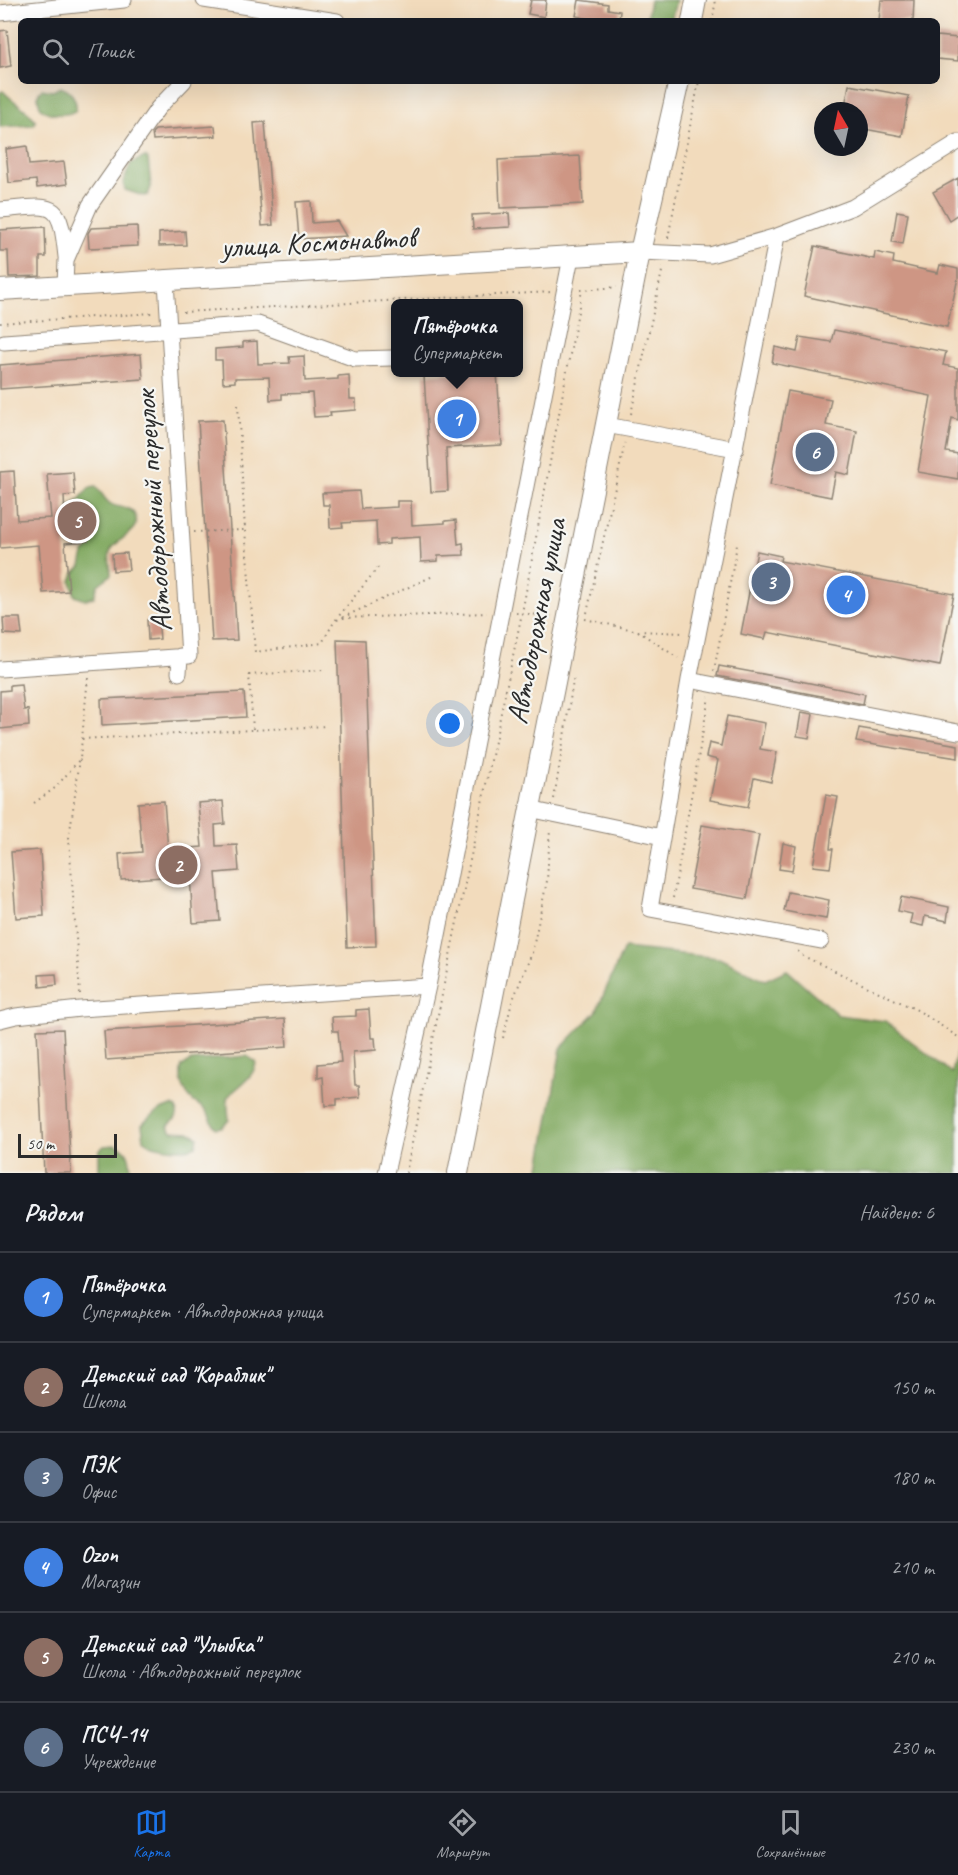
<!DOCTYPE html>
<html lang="ru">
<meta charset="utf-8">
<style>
:root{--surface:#171b24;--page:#20242c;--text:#f1f3f6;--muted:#9ea1a6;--line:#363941;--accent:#1a73e8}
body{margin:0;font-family:Caveat,sans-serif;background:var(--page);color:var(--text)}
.compass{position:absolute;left:814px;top:102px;width:54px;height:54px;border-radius:50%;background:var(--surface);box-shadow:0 6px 24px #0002;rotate:351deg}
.scale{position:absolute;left:18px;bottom:15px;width:99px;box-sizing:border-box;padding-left:6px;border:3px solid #2b2b2b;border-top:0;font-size:16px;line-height:21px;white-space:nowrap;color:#2b2b2b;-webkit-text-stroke:4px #f6f6f2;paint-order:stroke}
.you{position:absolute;left:450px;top:724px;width:21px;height:21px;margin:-15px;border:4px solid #fff;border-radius:50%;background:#1a73e8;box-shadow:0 0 0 9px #1a73e833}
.badge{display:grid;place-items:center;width:39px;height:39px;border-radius:50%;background:var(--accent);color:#fff;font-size:20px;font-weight:700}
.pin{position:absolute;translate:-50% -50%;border:3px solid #fff;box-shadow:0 2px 6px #0006}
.popup{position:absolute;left:391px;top:299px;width:132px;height:78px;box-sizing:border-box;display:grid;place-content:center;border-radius:9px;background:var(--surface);filter:drop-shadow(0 2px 4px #0005);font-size:20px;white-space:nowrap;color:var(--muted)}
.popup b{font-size:22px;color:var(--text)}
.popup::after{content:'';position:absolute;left:50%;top:100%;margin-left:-12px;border:12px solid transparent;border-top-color:var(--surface)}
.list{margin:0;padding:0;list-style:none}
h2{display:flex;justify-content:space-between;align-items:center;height:78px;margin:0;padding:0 24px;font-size:26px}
h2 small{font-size:20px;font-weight:400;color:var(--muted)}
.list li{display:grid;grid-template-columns:39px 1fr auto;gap:18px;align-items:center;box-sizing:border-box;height:90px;padding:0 24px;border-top:2px solid var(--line)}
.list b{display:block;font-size:22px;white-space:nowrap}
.list p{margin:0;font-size:20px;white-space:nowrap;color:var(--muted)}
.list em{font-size:20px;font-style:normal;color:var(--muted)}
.icon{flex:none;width:33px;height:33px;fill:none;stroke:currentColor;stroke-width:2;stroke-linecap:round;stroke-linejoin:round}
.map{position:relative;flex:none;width:958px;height:1173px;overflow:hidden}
.search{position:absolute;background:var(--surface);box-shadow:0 6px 24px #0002;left:18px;right:18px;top:18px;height:66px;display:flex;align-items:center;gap:15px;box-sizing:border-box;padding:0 21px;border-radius:9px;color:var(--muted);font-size:22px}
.sheet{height:618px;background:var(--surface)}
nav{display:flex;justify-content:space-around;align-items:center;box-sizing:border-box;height:84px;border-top:2px solid var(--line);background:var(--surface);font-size:16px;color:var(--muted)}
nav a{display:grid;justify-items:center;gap:3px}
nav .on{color:var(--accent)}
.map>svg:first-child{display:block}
.forest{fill:#80a85f;stroke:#566a45;stroke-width:1.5}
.building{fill:#ce9684}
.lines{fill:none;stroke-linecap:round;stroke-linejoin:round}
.minor-casing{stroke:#8e8374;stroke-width:17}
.major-casing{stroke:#8e8374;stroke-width:22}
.path{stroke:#8e8374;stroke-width:2;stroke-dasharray:1.5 4.5;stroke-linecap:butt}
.minor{stroke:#fff;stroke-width:15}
.major{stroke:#fff;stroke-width:20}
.labels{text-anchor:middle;stroke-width:4.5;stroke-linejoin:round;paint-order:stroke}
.street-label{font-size:30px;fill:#2b2b2b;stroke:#f6f6f2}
</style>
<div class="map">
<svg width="958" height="1173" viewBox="0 0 958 1173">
<rect width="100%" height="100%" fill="#f6f6f2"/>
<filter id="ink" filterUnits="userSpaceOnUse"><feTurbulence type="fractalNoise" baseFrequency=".0167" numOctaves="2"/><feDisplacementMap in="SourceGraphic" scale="12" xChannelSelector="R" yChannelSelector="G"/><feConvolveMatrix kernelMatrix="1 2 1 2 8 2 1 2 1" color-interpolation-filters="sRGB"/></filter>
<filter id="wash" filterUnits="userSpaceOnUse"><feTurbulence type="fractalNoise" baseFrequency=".008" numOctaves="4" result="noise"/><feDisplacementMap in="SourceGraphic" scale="24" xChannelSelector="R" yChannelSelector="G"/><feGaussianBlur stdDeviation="1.35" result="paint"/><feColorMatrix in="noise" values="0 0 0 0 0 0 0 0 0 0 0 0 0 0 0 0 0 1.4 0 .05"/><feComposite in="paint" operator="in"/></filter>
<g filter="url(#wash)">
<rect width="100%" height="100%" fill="#f2dbbc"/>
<path class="forest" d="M 650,0 L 676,0 L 671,21 L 646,21 Z
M 60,87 C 71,90 77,99 76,110 C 69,116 50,116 42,109 C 39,106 38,99 38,94 L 42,89 L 53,91 Z
M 3,91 C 14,103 27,108 36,121 L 33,125 L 0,127 L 0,92 Z
M 145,157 L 148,159 L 151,187 L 148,195 L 143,196 L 125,190 L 123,183 L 131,163 Z
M 96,487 C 102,492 104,500 111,504 C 117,508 128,506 133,512 C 147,530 114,539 110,552 C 108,558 111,569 111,575 L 98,585 L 94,597 L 85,600 L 75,596 L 71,581 L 74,573 L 81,566 L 84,553 L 93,543 L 92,516 L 89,513 L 76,513 L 71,511 L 69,507 L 78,501 L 89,488 Z
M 624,948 L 719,958 L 765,980 L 787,970 L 838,1015 L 885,1021 L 952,1073 L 958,1047 L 958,1173 L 539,1173 L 561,1048 L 596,1012 Z
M 247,1056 L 256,1062 C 255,1078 236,1087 227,1098 L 229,1120 L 222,1127 L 216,1128 C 211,1123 211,1117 206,1111 C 203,1107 198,1105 194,1102 C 184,1093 178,1079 182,1066 L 191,1061 Z
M 172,1106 L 177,1108 C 179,1118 174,1120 168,1126 L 172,1131 L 189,1132 L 198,1137 L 196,1146 C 186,1152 152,1148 144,1140 L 142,1125 C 151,1115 159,1109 172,1106 Z
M 116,1145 C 130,1149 130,1160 131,1173 L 99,1173 L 99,1151 L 104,1146 Z"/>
<g id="blocks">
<path class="building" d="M 531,0 L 546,0 L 544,17 L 528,14 Z
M 579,0 L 608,4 L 608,9 L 620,11 L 619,21 L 599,21 L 576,16 Z
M 881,0 L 914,0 L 913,21 L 879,21 Z
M 7,30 L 11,66 L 0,68 L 0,31 Z
M 937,36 L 958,38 L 958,61 L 937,59 Z
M 849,85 L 909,96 L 902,136 L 859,128 L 859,111 L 844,111 Z
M 265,122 L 273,225 L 262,226 L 254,123 Z
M 215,126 L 216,136 L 153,140 L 152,133 L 155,130 Z
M 27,146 L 29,165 L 64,162 L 67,184 L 37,188 L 36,180 L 9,183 L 6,149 Z
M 580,156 L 583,204 L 500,208 L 498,160 Z
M 958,178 L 958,214 L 949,220 L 933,192 Z
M 311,201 L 312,223 L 337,221 L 346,236 L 299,239 L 296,202 Z
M 897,211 L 908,213 L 903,244 L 892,242 Z
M 509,213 L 510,227 L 473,229 L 472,215 Z
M 137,226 L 138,246 L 89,248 L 88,233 L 91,228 Z
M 45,227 L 46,257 L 40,257 L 40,276 L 9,277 L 8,251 L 0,251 L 0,230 Z
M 185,231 L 186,245 L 159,246 L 159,233 Z
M 815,246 L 874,259 L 875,252 L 894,256 L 893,263 L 938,273 L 940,265 L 958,269 L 958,278 L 947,327 L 804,296 Z
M 834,330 L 946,352 L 943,365 L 958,368 L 958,420 L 952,418 L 946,452 L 958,454 L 958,479 L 918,472 L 931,396 L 772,363 L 775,347 L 797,352 L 800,337 L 831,342 Z
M 257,341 L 258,364 L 290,363 L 289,357 L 304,356 L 305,381 L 338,379 L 338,376 L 349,375 L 350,399 L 356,399 L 356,410 L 330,412 L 331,416 L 314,417 L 312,393 L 282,394 L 282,399 L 270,400 L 269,377 L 235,378 L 235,382 L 223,383 L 222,360 L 215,360 L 215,349 L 243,347 L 243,342 Z
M 141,354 L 143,379 L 0,389 L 0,365 Z
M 463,372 L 497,372 L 502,445 L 446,448 L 448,491 L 431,492 L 424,375 Z
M 788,391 L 831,399 L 826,425 L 857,431 L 849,475 L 836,472 L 831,497 L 770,485 Z
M 223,420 L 237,640 L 212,641 L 198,421 Z
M 14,471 L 17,520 L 51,518 L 47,474 L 73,472 L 75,495 L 64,496 L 65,517 L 86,515 L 88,541 L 65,543 L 69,591 L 43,593 L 39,545 L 0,548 L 0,472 Z
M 359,491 L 361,509 L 397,507 L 397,501 L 411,501 L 412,525 L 445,523 L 445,521 L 456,520 L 458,544 L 463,543 L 464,555 L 438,556 L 438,561 L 421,562 L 420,537 L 389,539 L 389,544 L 377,545 L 376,521 L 342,523 L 343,527 L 330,528 L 329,505 L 323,505 L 322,493 Z
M 757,551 L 781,556 L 780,561 L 954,594 L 940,666 L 767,632 L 765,639 L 741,634 Z
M 127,553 L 129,570 L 113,571 L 112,554 Z
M 3,618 L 20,618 L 22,635 L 4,634 Z
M 158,619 L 160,639 L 148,640 L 147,620 Z
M 337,639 L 365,640 L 376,946 L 347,947 Z
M 719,666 L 795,680 L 865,694 L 863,704 L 717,676 Z
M 21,684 L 24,710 L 28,709 L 29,726 L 0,729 L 0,691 L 10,690 L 10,685 Z
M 244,692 L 246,717 L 102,725 L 101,699 Z
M 801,712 L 813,714 L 809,738 L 797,736 Z
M 727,716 L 765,723 L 760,749 L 777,752 L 771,782 L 754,778 L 748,807 L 710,800 L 718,760 L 706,757 L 709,743 L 721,746 Z
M 859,728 L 958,745 L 958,758 L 856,742 Z
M 826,795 L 838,797 L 832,828 L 830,849 L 833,849 L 830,868 L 813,866 Z
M 164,801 L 168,850 L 202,847 L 198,803 L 223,801 L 225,824 L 215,825 L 216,846 L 237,845 L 239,871 L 216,873 L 220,921 L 193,923 L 190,875 L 121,880 L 119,854 L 142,852 L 138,803 Z
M 702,825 L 759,835 L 747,899 L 690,889 Z
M 783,843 L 796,846 L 792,871 L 779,869 Z
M 40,850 L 44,916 L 16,918 L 11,852 Z
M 788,892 L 829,900 L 826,919 L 784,911 Z
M 901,897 L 949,907 L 947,921 L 925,916 L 923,926 L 910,923 L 912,914 L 898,911 Z
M 56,974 L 57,985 L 40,987 L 39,975 Z
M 369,1009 L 371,1038 L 375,1038 L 376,1050 L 353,1052 L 355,1085 L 359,1085 L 360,1097 L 337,1099 L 337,1105 L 325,1106 L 323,1077 L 318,1078 L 318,1064 L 341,1062 L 338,1031 L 333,1031 L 332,1017 L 356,1016 L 356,1010 Z
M 285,1019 L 287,1047 L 106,1060 L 104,1031 Z
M 63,1029 L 71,1173 L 44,1173 L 37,1030 Z"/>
</g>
</g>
<g filter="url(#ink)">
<use href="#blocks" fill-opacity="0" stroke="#8e8374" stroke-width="1.5"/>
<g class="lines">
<defs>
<path id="minor" d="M 204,0 L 337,21
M 0,13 L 124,0
M 0,210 C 55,205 60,199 66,257
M 777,236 L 689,680 L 650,909 L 821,941
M 640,252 L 710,255 L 777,236 L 853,207 L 958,142
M 65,286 L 66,260 L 90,205 L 158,108 L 184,81
M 4,342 L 258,324 L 355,359 L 392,358
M 606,425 L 736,449
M 0,669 L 189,656 L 166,281
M 179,673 L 180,656
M 689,680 L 958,732
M 529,809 L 662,837
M 0,1020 L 16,1016 L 80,1009 L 428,986
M 386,1173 L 428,986 L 571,257"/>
<path id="major" d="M 692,21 L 696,0
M 0,290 L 640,252
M 458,1173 L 640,252 L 679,81"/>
</defs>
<use href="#minor" class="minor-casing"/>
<use href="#major" class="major-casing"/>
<path class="path" d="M 712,21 L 716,0
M 668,238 L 699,81
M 581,290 L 617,287
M 183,312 L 551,292
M 0,323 L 153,313
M 238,405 L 245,530 L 255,652 L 322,643 L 334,622 L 380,565
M 631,414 L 663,267
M 194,532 L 245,530
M 516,613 L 552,616
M 587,613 L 625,443
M 343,618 L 487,613
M 585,619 L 638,631 L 683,633
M 337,620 L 433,576
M 638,631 L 678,658
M 714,671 L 737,545
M 253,729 L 249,675 L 324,670
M 82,739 L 327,726
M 554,799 L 574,675
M 34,803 L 55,788 L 80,759 L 88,677
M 673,898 L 709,697
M 798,951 L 801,955 L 919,1011 L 958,1037
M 444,984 L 522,613 L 582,290
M 80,994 L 69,838 L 80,759
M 503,1038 L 512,1002 L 532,953 L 547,881 L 550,829
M 406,1173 L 443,990"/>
<use href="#minor" class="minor"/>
<use href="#major" class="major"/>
</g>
</g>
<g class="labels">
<g class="street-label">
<text transform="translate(318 242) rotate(-3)" y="10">улица Космонавтов</text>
<text transform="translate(153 511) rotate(-94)" y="10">Автодорожный переулок</text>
<text transform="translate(536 621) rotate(-79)" y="10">Автодорожная улица</text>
</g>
</g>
</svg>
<svg class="compass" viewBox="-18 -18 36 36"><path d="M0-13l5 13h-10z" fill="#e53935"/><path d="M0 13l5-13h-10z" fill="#9ea1a6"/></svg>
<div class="scale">50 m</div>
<div class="you"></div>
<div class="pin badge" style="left:457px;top:419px;background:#3f7fe0">1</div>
<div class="popup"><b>Пятёрочка</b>Супермаркет</div>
<div class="pin badge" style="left:178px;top:865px;background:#8d6e63">2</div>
<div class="pin badge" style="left:771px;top:582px;background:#5c6f8a">3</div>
<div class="pin badge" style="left:846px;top:595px;background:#3f7fe0">4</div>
<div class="pin badge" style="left:77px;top:521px;background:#8d6e63">5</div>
<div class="pin badge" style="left:815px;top:452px;background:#5c6f8a">6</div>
<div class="search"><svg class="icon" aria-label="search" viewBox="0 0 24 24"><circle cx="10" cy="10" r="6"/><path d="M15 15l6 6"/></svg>Поиск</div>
</div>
<section class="sheet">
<h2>Рядом<small>Найдено: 6</small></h2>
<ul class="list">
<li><span class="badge" style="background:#3f7fe0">1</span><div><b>Пятёрочка</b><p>Супермаркет · Автодорожная улица</p></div><em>150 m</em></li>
<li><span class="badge" style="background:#8d6e63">2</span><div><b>Детский сад &quot;Кораблик&quot;</b><p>Школа</p></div><em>150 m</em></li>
<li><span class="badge" style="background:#5c6f8a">3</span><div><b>ПЭК</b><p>Офис</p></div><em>180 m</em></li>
<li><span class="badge" style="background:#3f7fe0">4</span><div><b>Ozon</b><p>Магазин</p></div><em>210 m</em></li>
<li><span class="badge" style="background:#8d6e63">5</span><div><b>Детский сад &quot;Улыбка&quot;</b><p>Школа · Автодорожный переулок</p></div><em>210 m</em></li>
<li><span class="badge" style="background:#5c6f8a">6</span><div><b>ПСЧ-14</b><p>Учреждение</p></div><em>230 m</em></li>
</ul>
</section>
<nav>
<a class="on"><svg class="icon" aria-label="map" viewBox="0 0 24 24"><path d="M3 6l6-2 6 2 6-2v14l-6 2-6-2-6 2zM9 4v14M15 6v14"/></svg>Карта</a>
<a><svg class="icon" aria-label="directions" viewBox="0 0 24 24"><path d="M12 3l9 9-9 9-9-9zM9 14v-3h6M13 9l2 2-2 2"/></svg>Маршрут</a>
<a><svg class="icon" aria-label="saved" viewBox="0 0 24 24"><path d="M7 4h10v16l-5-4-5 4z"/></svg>Сохранённые</a>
</nav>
